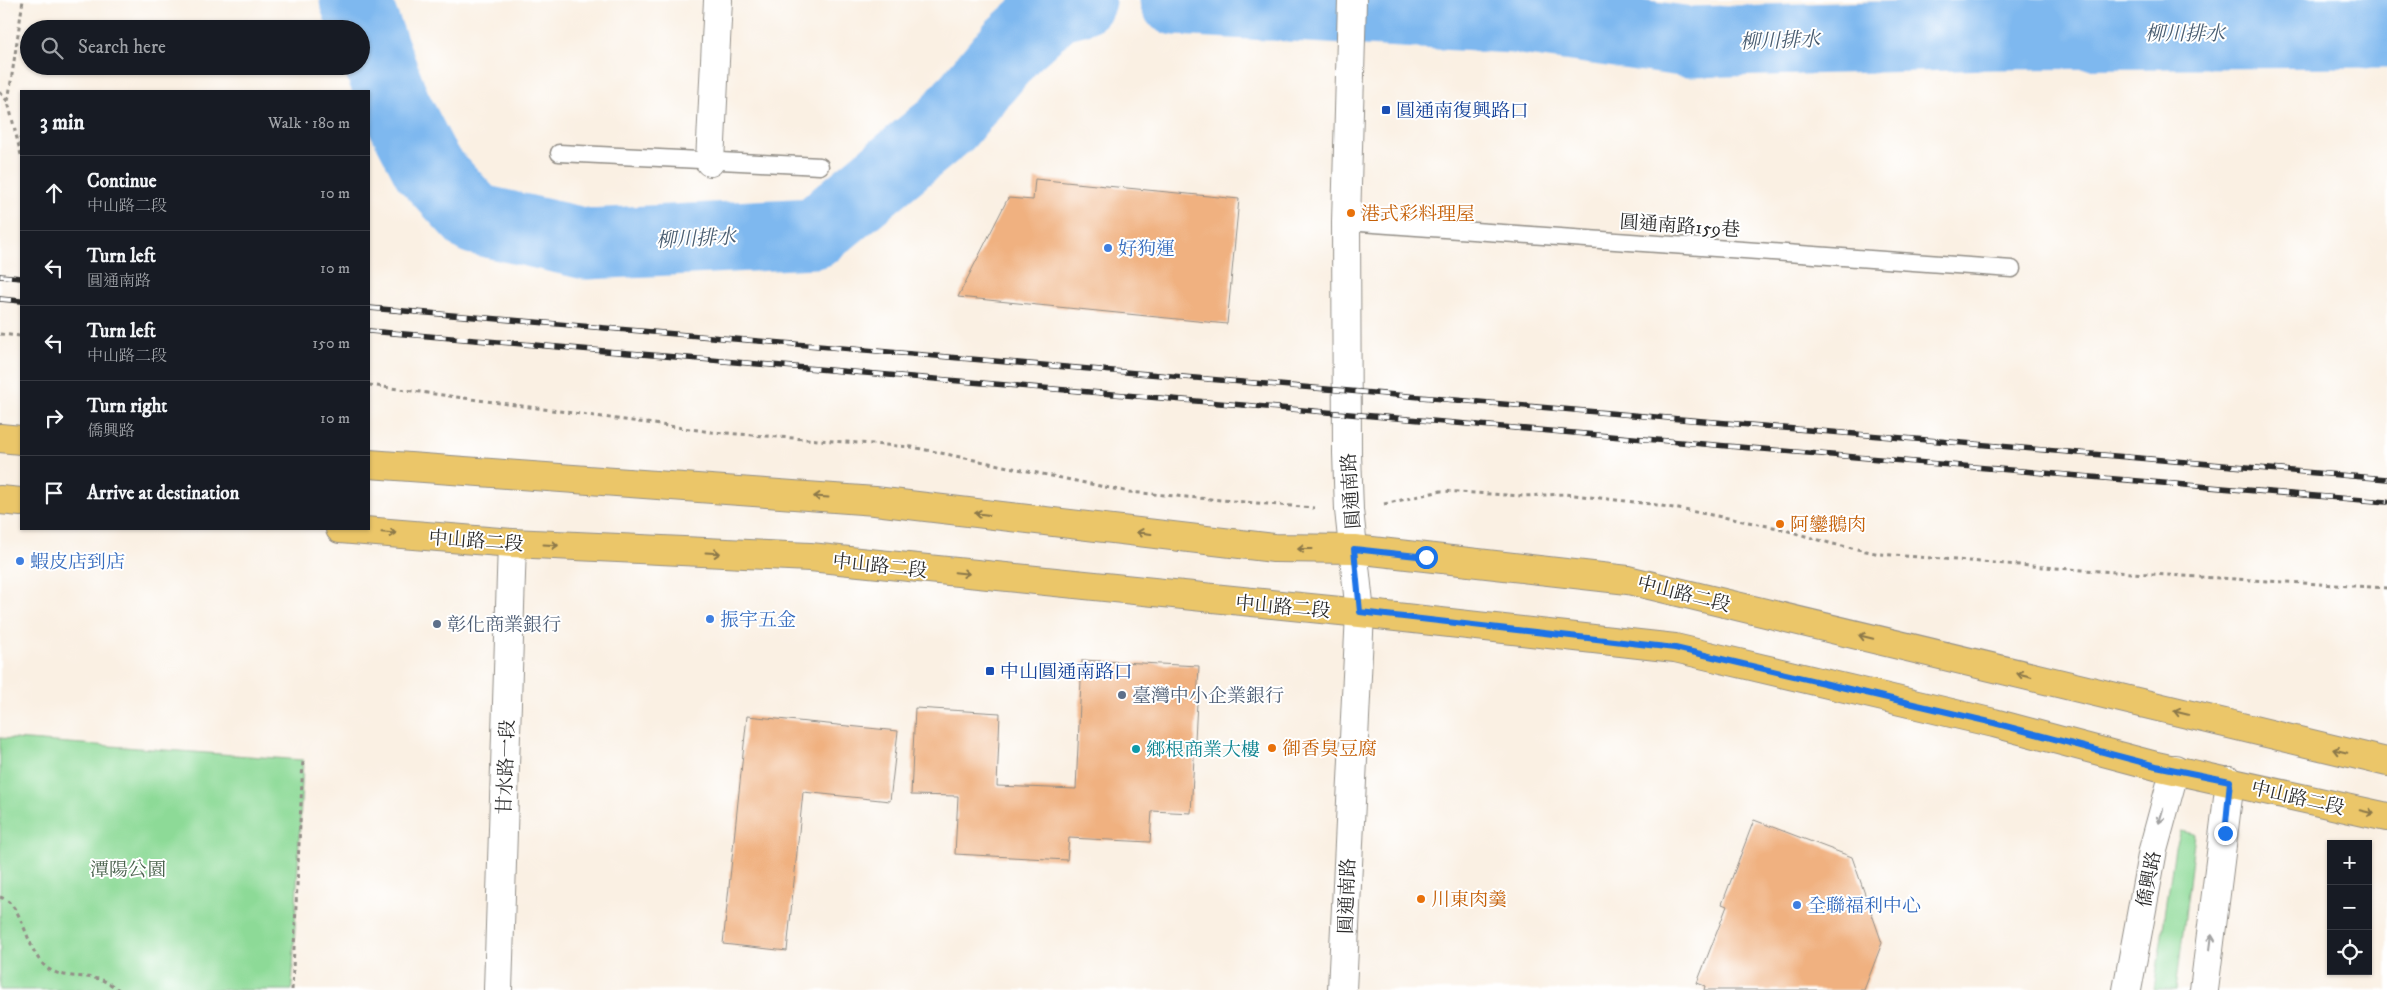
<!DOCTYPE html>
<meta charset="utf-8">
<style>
:root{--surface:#171b24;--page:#20242c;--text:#f1f3f6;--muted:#9ea1a6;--line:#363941}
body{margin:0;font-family:"IM FELL DW Pica","Noto Serif TC",serif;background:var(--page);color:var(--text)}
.controls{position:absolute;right:15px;bottom:15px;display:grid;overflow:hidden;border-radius:0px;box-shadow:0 1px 4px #0004}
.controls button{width:45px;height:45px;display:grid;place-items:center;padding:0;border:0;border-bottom:1px solid var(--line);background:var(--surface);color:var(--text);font:25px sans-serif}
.stop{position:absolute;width:15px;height:15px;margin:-11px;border:4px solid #1a73e8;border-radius:50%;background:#fff}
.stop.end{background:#1a73e8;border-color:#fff;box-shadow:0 1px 5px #0008}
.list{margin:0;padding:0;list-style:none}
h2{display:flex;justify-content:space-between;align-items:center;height:65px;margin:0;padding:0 20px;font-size:21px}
h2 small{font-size:16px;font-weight:400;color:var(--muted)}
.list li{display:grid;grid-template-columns:32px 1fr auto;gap:15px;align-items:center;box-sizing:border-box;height:75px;padding:0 20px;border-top:1px solid var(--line)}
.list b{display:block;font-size:19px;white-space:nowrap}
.list p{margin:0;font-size:16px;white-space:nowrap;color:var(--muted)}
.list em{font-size:16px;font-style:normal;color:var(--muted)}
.icon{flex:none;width:28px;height:28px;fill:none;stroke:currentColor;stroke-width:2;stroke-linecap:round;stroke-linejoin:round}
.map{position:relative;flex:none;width:2387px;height:990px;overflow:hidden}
.search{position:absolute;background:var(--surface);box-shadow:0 1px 4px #0004;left:20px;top:20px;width:350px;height:55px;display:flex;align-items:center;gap:12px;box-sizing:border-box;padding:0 18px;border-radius:28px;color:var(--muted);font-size:19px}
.panel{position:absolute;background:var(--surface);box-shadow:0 1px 4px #0004;left:20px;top:90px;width:350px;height:440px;border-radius:0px}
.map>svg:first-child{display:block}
.green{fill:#8dda97;stroke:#5c8261}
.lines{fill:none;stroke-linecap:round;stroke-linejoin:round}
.river{stroke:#7eb8ef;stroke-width:71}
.building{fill:#f0b180}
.service-casing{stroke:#928e87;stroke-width:19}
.minor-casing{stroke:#928e87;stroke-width:30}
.tertiary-casing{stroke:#928e87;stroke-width:30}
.primary-casing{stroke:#928e87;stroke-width:30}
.path{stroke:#928e87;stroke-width:3;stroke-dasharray:4 4;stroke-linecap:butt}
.service{stroke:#fff;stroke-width:16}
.minor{stroke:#fff;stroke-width:28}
.tertiary{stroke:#fff;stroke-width:28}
.primary{stroke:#ebc669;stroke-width:28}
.rail-casing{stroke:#2b2b2b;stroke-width:5.5}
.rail{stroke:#fff;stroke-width:4;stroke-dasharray:11;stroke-linecap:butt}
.oneway{stroke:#8b784a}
.oneway2{stroke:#a0a0a0}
.route{stroke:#1a73e8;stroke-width:6}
.transit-dot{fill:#1a4fb4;stroke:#fff;stroke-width:2}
.food-dot{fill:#e8710a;stroke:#fff;stroke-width:2}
.shop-dot{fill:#3f7fe0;stroke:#fff;stroke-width:2}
.service-dot{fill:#5c6f8a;stroke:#fff;stroke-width:2}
.culture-dot{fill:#0f9aa8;stroke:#fff;stroke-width:2}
.labels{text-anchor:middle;stroke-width:4;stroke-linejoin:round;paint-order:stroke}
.transit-label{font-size:19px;fill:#164399;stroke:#fff;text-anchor:start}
.food-label{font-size:19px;fill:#c56008;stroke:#fff;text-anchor:start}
.street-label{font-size:19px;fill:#2b2b2b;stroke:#fff}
.shop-label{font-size:19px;fill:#366cbe;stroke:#fff;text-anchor:start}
.service-label{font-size:19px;fill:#4e5e75;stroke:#fff;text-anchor:start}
.culture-label{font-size:19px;fill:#0d838f;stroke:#fff;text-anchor:start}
.park-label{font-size:19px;fill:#48604b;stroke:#fff}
.water-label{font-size:20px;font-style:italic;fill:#485c70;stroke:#fff}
</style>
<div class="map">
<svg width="2387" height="990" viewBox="0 0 2387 990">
<rect width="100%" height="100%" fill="#fff"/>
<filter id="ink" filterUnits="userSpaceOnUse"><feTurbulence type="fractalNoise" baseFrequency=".02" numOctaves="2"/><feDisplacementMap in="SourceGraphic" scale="10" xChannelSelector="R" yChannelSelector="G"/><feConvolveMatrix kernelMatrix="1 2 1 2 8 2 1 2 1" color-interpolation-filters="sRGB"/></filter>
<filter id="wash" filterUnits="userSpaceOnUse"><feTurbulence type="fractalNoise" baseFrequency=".0096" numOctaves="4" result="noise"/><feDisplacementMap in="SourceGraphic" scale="20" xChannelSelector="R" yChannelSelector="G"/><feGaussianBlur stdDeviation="1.12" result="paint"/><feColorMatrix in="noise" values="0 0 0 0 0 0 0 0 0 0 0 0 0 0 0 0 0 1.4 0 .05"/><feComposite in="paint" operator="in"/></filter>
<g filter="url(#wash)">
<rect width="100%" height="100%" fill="#faf0e3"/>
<path class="green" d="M 0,738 L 303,760 L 292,990 L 0,990 Z
M 2180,831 L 2195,834 L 2176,990 L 2154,990 L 2175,847 Z"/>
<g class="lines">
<path class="river" d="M 355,0 L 395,105 L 427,167 L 475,219 L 587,244 L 815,233 L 947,124 L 1012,46 L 1056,6 L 1080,0
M 1175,0 L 1514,18 L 1690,42 L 1993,34 L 2387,32"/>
</g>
<g id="blocks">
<path class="building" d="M 1035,179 L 1239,199 L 1227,324 L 958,297 L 1008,198 L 1033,200 Z
M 1082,660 L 1199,666 L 1191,813 L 1152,811 L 1150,842 L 1069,838 L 1067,860 L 955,854 L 958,796 L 911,795 L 915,708 L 1000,713 L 997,786 L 1076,789 Z
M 747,716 L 898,731 L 890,801 L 803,792 L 787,951 L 723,944 Z
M 1754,820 L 1852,857 L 1882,943 L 1864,990 L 1704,990 L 1705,986 L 1697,983 L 1727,906 L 1722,904 Z"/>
</g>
</g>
<g filter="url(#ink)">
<use href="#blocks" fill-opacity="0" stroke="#928e87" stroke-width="1"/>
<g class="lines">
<defs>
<path id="service" d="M 559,153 L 820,166
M 1346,222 L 2012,269"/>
<path id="minor" d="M 710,162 L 718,0
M 498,990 L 512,543"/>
<path id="tertiary" d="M 1342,990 L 1360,613 L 1349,510 L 1347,453 L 1346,222 L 1352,0
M 2127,990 L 2153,850 L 2175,769
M 2204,990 L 2230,781"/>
<path id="primary" d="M 0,438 L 21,440
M 369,464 L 875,501 L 1274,548 L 1354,549 L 1628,580 L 2387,762
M 0,500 L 21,502
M 340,529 L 512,543 L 810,557 L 1360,613 L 1675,648 L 1994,723 L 2156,766 L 2387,817"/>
</defs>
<use href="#service" class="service-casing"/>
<use href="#minor" class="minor-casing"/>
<use href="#tertiary" class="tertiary-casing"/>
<use href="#primary" class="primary-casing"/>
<path class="path" d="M 0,92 L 8,102
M 21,155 L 8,102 L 23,0
M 0,334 L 21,336
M 369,385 L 712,432 L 912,447 L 1129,492 L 1314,508
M 1384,504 L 1441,491 L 1523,496 L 1565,494 L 1651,504 L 1728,518 L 1778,528 L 1833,544 L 1880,554 L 2082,570 L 2387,588
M 0,897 C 25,905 25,950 46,967 C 62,980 84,974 102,980 C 108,982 114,987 119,990
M 292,990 L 303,760"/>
<use href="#service" class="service"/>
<use href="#minor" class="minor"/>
<use href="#tertiary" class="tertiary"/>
<use href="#primary" class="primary"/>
<defs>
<path id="rail" d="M 0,276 L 21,278
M 0,299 L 21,301
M 369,308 L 2387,479
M 369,331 L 2387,502"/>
</defs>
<use href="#rail" class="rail-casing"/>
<use href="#rail" class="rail"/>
</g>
<defs><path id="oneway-shaft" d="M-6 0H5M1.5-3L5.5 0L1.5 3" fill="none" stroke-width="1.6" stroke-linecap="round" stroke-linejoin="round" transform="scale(1.25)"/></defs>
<g class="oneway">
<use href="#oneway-shaft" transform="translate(821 497) rotate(-176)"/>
<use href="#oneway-shaft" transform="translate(982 514) rotate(-173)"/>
<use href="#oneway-shaft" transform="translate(389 533) rotate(5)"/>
<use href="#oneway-shaft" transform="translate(1144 533) rotate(-173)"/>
<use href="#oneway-shaft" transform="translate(551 545) rotate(3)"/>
<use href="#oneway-shaft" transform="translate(1305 549) rotate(-180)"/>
<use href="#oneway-shaft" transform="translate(713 553) rotate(3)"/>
<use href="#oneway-shaft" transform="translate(962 573) rotate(6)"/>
<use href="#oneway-shaft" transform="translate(1866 637) rotate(-166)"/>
<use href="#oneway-shaft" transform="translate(2024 675) rotate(-166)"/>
<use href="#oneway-shaft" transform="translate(2181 713) rotate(-166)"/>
<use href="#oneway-shaft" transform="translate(2340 751) rotate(-167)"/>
<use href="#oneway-shaft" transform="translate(2367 812) rotate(13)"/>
</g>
<g class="oneway2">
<use href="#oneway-shaft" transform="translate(2161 816) rotate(106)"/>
<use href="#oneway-shaft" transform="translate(2211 942) rotate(-83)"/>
</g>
</g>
<g class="lines" filter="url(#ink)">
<path class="route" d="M 1426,557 L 1354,549 L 1360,612 L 1675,648 L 1994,723 L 2156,766 L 2230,781 L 2225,833"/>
</g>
<g class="transit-dot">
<rect x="1381" y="105" width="10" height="10" rx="2.5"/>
<rect x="985" y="666" width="10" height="10" rx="2.5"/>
</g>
<g class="food-dot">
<circle cx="1351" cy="213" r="5"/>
<circle cx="1780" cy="524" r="5"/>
<circle cx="1272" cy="748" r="5"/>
<circle cx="1421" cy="899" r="5"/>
</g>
<g class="shop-dot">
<circle cx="1108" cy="248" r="5"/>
<circle cx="20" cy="561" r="5"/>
<circle cx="710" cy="619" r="5"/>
<circle cx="1797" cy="905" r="5"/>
</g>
<g class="service-dot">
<circle cx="437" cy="624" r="5"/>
<circle cx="1122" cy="695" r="5"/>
</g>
<circle class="culture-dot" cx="1136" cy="749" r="5"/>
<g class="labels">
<g class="transit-label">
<text x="1396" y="117">圓通南復興路口</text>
<text x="1000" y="678">中山圓通南路口</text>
</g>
<g class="food-label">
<text x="1361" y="220">港式彩料理屋</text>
<text x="1790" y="531">阿鑾鵝肉</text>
<text x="1282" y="755">御香臭豆腐</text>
<text x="1431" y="906">川東肉羹</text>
</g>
<g class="street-label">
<text transform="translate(1680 225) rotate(4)" y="7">圓通南路159巷</text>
<text transform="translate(1350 491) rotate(-94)" y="7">圓通南路</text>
<text transform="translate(476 540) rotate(4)" y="7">中山路二段</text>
<text transform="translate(880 565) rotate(6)" y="7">中山路二段</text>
<text transform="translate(1684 593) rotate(14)" y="7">中山路二段</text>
<text transform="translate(1283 606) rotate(5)" y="7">中山路二段</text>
<text transform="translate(505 767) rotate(-88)" y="7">甘水路一段</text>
<text transform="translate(2298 797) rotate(13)" y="7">中山路二段</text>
<text transform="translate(2148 879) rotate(-79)" y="7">僑興路</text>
<text transform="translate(1346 896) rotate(-88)" y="7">圓通南路</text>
</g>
<g class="shop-label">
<text x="1118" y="255">好狗運</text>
<text x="30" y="568">蝦皮店到店</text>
<text x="720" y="626">振宇五金</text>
<text x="1807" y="912">全聯福利中心</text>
</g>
<g class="service-label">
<text x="447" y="631">彰化商業銀行</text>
<text x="1132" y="702">臺灣中小企業銀行</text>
</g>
<g class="culture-label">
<text x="1146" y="756">鄉根商業大樓</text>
</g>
<g class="park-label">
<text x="128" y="876">潭陽公園</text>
</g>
<g class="water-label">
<text x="2185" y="40">柳川排水</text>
<text transform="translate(1780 40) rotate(-2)" y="7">柳川排水</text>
<text transform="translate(696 238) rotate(-3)" y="7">柳川排水</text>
</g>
</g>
</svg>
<div class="controls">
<button>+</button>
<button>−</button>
<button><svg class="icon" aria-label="locate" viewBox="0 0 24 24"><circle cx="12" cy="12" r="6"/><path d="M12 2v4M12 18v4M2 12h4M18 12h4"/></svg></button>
</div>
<div class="stop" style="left:1426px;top:557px"></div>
<div class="stop end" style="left:2225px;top:833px"></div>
<div class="search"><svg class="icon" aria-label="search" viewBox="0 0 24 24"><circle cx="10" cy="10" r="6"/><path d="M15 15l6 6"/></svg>Search here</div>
<section class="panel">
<h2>3 min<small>Walk · 180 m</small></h2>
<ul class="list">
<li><svg class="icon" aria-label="ahead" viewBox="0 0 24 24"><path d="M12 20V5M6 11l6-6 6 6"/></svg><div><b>Continue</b><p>中山路二段</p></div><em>10 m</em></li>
<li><svg class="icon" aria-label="left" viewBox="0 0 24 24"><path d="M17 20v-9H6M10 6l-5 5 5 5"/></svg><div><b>Turn left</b><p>圓通南路</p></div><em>10 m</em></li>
<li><svg class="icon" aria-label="left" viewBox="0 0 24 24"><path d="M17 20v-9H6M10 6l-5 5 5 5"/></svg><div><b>Turn left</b><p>中山路二段</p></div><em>150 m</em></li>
<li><svg class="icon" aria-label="right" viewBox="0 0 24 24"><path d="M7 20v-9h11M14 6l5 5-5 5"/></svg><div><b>Turn right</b><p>僑興路</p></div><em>10 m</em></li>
<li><svg class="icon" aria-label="arrive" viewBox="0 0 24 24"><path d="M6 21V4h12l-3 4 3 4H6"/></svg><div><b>Arrive at destination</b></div></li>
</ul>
</section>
</div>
